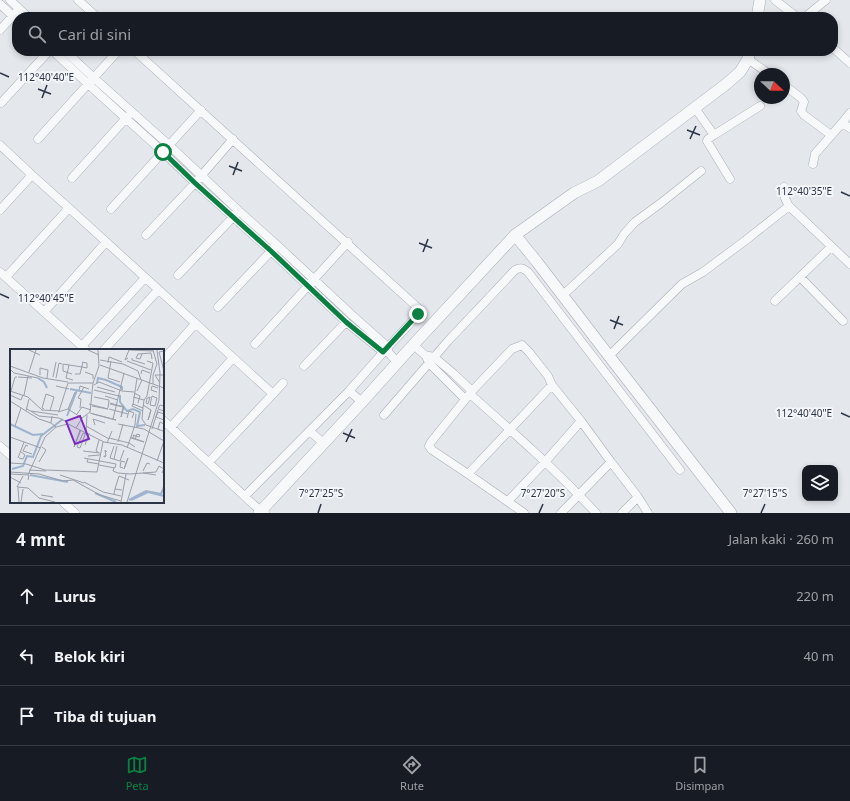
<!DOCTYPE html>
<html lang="id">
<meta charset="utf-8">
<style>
:root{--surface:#171b24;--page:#20242c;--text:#f1f3f6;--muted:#9ea1a6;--line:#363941;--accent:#0b8043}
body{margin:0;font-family:"Noto Sans",sans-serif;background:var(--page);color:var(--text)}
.controls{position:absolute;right:12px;bottom:12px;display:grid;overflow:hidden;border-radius:8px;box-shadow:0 2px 6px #0003}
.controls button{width:36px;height:36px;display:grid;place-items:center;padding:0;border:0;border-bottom:1px solid var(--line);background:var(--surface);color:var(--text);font:20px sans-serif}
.compass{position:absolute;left:754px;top:68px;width:36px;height:36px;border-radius:50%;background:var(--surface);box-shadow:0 2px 6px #0003;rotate:112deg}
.stop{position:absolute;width:12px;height:12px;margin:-9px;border:3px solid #0b8043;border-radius:50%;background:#fff}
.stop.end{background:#0b8043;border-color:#fff;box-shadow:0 1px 4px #0008}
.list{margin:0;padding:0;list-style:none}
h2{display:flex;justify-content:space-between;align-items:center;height:52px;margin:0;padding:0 16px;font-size:17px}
h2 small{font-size:13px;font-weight:400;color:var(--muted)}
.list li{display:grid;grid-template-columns:26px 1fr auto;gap:12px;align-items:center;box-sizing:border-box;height:60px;padding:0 16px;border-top:1px solid var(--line)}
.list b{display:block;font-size:15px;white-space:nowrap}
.list em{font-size:13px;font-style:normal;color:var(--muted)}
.icon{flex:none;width:22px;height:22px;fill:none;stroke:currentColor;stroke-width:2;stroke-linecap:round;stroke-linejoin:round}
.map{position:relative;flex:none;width:850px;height:513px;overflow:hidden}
.search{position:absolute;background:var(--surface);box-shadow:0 2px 6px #0003;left:12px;right:12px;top:12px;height:44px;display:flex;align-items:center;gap:10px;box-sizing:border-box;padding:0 14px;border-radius:16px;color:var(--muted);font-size:15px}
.sheet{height:232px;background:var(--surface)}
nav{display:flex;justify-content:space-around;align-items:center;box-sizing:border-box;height:56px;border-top:1px solid var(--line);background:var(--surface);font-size:11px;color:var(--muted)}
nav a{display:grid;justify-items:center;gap:2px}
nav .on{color:var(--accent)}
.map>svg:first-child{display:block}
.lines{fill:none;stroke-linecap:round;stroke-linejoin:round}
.minor-casing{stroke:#a9aeb7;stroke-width:9}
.tertiary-casing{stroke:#a9aeb7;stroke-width:12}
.minor{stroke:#f7f8fa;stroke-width:8}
.tertiary{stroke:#f7f8fa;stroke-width:11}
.route{stroke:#0b8043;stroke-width:5}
.ticks{fill:none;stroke:#2b3445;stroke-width:1.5}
.inset-river{fill:none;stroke:#9fb4cc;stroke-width:2}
.inset-road{fill:none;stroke:#9a9fa9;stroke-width:1}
.view{fill:#7b2cbf;fill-opacity:0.15;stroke:#7b2cbf;stroke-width:2}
.inset-edge{fill:none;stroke:#2b3445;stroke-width:2}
.ticks-label{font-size:10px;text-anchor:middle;fill:#2b3445;stroke:#f4f6f9;stroke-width:4;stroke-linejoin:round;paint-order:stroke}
</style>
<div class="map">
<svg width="850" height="513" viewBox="0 0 850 513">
<rect width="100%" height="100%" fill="#e4e7ec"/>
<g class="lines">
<defs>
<path id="minor" d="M 10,0 L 28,17
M 78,0 L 97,17
M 775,0 L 797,17
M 0,4 L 16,19
M 805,17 L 826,0
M 0,30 L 19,9
M 833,48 L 850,63
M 53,51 L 88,84 L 163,152 L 195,183 L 271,251 L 346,322 L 383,352 L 387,352
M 65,51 L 94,78 L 169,145 L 239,211 L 277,245 L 352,315 L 388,347 L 388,352 L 397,362
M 135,51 L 417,307 L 419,310 L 418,315 L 388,347 L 349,391 L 245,496
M 748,59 L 769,74
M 784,85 L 801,98 L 804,102 L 801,111 L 804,115 L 831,135
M 1,103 L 49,51
M 695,108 L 714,135 L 708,139 L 707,141 L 730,179
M 842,123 L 850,113
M 714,135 L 760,106
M 38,139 L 118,51
M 0,145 L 32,175 L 69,208 L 273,394 L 209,462
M 813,164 L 815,154 L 842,123 L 850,128
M 72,178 L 128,116
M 784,187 C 782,195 786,200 789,206
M 111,209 L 201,110
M 0,210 L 32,175
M 146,235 L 195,183 L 233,139
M 0,272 L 86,350
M 178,275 L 236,214
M 6,277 L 69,208
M 800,277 L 843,321
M 562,296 L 618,244 L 624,234 L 635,222 L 661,203 L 701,171
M 775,301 L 831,247
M 218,307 L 274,248
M 44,312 L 106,242
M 255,344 L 348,242
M 414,344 L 417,348 L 426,356 L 429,363 L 465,399
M 82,346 L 145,278
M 104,350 L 158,290
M 429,356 L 434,357 L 454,374 L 472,391
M 609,356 L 682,284 L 703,272 L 746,240 L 789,206 L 850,264
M 163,360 L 195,324
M 304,366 L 346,322
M 552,385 L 468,474 L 432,450 L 429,446 L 431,442 L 472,391 L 512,349 L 522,345 L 529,352 L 548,376 L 552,385 L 581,421 L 611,462 L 638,497 L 648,513
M 349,391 L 362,402
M 273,394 L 283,383
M 470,394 C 513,432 557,471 596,513
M 384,415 L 448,341 L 515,270 C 521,267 523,268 528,272 L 680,470
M 163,420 L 254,505 L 261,511 L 265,513
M 171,427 L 233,358
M 310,431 L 323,443
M 0,446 L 11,456
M 468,474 L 524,513
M 508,501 L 545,462 L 581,421
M 63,502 L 75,513
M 561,513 L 611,462
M 622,513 L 638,497"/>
<path id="tertiary" d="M 757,17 L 760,0
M 515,235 L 537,262 L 609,356 L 731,513
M 259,513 L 362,402 L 414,344 L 515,235 L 574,193 L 598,181 L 725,85 L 740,72 L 748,59 L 750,51"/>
</defs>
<use href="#minor" class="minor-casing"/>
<use href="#tertiary" class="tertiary-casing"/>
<use href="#minor" class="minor"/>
<use href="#tertiary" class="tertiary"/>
</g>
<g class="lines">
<path class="route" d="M 163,152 L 195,183 L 271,251 L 346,322 L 383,352 L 418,314"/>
</g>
<path class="ticks" d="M 0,73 L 9,77M 38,89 L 51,94M 42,98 L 47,85M 687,130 L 700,135M 690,139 L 696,126M 229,166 L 242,171M 233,175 L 238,162M 841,192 L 850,196M 419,243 L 432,248M 423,252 L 428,239M 0,294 L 9,298M 610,320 L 623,325M 614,329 L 619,316M 841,413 L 850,417M 343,433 L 355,438M 346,442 L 352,429M 318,513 L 321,504M 539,513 L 543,504M 761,513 L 765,504"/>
<g transform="translate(10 349)">
<rect width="154" height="154" fill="#e4e7ec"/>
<path class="inset-river" d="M 28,29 L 34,33 L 37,39M 87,34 L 88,29 L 96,31 L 112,38 L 112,41M 60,40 L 81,44M 110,46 L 110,53 L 117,62 L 123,60 L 130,63 L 127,77 L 135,76M 57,67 L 67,41M 0,75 L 23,86 L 33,85M 2,120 L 13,117 L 17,107 L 23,108 L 31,87 L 53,70M 20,126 L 58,133M 85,144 L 106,153M 119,151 L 136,142 L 151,145 L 154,138M 121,151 L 138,143 L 154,147"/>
<path class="inset-road" d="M 19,1 L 30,6M 78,1 L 89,6M 127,1 L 143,1 L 147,15 L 143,26 L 143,35M 154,2 L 149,3 L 154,22M 132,5 L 130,10 L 126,9 L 128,5 L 141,4 L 142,10M 118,9 L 115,11 L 119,1 L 143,2M 122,9 L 122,11 L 135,15M 90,11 L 113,15 L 128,22 L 131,31M 101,12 L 98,29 L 110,33M 117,12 L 141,21M 98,14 L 99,8 L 112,13M 59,16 L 56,29 L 63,31M 90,16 L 154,39M 0,17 L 33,29 L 58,33M 72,18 L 77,19 L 77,14 L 72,13M 0,20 L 4,24 L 28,29M 19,23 L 26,1M 75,23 L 83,26 L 83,30M 62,25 L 53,22 L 53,15 L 72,18M 65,25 L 70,25 L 73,13M 131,25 L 132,21 L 140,24M 30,26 L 30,19 L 38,21 L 37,29M 8,28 L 22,29M 43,28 L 46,13M 46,29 L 49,14 L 52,15M 150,34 L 145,26 L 154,26M 84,36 L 89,33 L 112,42 L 124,43M 46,37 L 59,40M 87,38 L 105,43M 69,41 L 70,37 L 79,40M 84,41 L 109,47M 0,42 L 18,48 L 32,61 L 49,62 L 58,34 L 83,34 L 89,17 L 88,1M 1,42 L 5,28 L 7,28M 127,42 L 132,31M 147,43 L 141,41 L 142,37 L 148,39M 124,44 L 130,47 L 128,54M 0,46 L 11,51 L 13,46M 14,46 L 18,27M 95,47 L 108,51M 142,47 L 140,56 L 145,57 L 147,49 L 142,47M 84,48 L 99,51 L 98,59M 123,48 L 134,51 L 137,47 L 143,14 L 137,12M 140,48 L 138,55 L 136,54 L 137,49 L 138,49 L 140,48M 19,50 L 16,62 L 29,70 L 41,74M 0,52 L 16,62M 79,55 L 98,60 L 82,57M 100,55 L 113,58 L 111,68 L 114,58 L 100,54M 123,55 L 133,59 L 134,51M 123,55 L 122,57 L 133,62M 123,56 L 127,29M 133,56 L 141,61 L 138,71 L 141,61M 154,57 L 150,56 L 148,60 L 154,62M 70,59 L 71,50 L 68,49 L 74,38M 133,59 L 132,70 L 136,76 L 153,82M 17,60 L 29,67 L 49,69 L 57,73M 34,60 L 32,59 L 36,45 L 44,48 L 40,62M 58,60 L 65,43M 99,60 L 118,65M 21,62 L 48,66M 48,63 L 58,60 L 72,69M 80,64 L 106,71 L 83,65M 67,65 L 72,58 L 81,61M 154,65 L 148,63 L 146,68 L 154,71M 42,67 L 41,74 L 46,78M 117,69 L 119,62 L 124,64 L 122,69M 103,70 L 114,24M 108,75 L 134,80 L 154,92M 85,76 L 83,70 L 95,74M 5,77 L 11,59M 76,77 L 99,90M 66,79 L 72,69 L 80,63 L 83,34M 142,80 L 148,61M 70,81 L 64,98 L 71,81M 150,81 L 148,80 L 150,73 L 154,75M 75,85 L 73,84 L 67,98 L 70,99 L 76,83 L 77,66M 0,88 L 31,99M 124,88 L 123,86 L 129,88 L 130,86 L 127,85 L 126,87 L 126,88 L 125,90M 99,89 L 119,94 L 125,98M 121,89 L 134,93 L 121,88M 108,93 L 113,75M 97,94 L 102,82M 75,96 L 79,84M 18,97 L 16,96 L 13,102 L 22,105M 104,97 L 100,109 L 110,112 L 114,101M 117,99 L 125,76 L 126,65M 73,102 L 90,104M 88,103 L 86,102 L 89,91M 78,107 L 90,106M 96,107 L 94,108 L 94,107 L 96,107 L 95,101 L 97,103M 8,109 L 14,93M 9,109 L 13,110 L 15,106 L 10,102M 74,109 L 106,115 L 105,119 L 89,116M 118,109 L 114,120 L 118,109M 78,110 L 77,113 L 89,115M 104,110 L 107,97M 147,112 L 154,92M 29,113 L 36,101 L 32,98M 0,114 L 16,115 L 35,121 L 87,123 L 93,93M 104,119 L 103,122 L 108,124 L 120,125 L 146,123 L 149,117 L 154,120 L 152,124M 113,119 L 110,118 L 111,112 L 115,113M 19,121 L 36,122M 133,122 L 137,114 L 140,115M 0,123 L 29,125 L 53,132 L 63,131 L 90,146 L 111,152M 133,124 L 146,126M 0,125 L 19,126 L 18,131M 18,126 L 35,88 L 46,78 L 58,75 L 94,93 L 112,96 L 154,114M 50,126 L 74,134M 13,127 L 7,138 L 18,139 L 29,149 L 45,153M 0,128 L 11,134M 74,133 L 93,143 L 111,147M 8,139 L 9,153M 105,140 L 109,127 L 119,131M 104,145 L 105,140 L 112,141M 31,146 L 43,148M 11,153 L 13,140M 111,153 L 116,125M 117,153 L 149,51 L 150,24 L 147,1"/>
<path class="view" d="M 70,67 L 79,90 L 65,95 L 56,72 Z"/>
<rect width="154" height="154" class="inset-edge"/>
</g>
<g class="ticks-label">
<text x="46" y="81">112°40'40"E</text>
<text x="804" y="195">112°40'35"E</text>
<text x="46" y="302">112°40'45"E</text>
<text x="804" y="417">112°40'40"E</text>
<text x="321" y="497">7°27'25"S</text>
<text x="543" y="497">7°27'20"S</text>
<text x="765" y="497">7°27'15"S</text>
</g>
</svg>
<div class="controls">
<button><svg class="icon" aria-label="layers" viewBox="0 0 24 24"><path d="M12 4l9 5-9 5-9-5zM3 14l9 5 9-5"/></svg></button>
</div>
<svg class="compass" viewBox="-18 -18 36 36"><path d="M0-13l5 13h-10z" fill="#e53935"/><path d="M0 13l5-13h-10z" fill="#9ea1a6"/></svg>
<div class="stop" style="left:163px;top:152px"></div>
<div class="stop end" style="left:418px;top:314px"></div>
<div class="search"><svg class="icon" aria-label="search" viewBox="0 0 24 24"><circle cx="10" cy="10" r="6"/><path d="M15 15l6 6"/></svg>Cari di sini</div>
</div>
<section class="sheet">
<h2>4 mnt<small>Jalan kaki · 260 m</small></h2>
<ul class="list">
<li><svg class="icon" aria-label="ahead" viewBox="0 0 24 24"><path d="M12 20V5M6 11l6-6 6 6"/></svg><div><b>Lurus</b></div><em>220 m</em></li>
<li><svg class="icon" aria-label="left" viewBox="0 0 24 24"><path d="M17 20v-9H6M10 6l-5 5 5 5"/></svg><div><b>Belok kiri</b></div><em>40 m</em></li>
<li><svg class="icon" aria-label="arrive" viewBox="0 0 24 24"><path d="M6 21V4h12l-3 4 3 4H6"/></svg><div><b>Tiba di tujuan</b></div></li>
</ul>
</section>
<nav>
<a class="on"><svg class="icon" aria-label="map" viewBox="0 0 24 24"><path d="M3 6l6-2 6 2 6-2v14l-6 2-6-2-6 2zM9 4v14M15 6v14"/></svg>Peta</a>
<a><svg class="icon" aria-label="directions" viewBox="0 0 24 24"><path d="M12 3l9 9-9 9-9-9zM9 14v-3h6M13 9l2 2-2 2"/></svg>Rute</a>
<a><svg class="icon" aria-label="saved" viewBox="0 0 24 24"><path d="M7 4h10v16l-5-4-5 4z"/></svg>Disimpan</a>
</nav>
